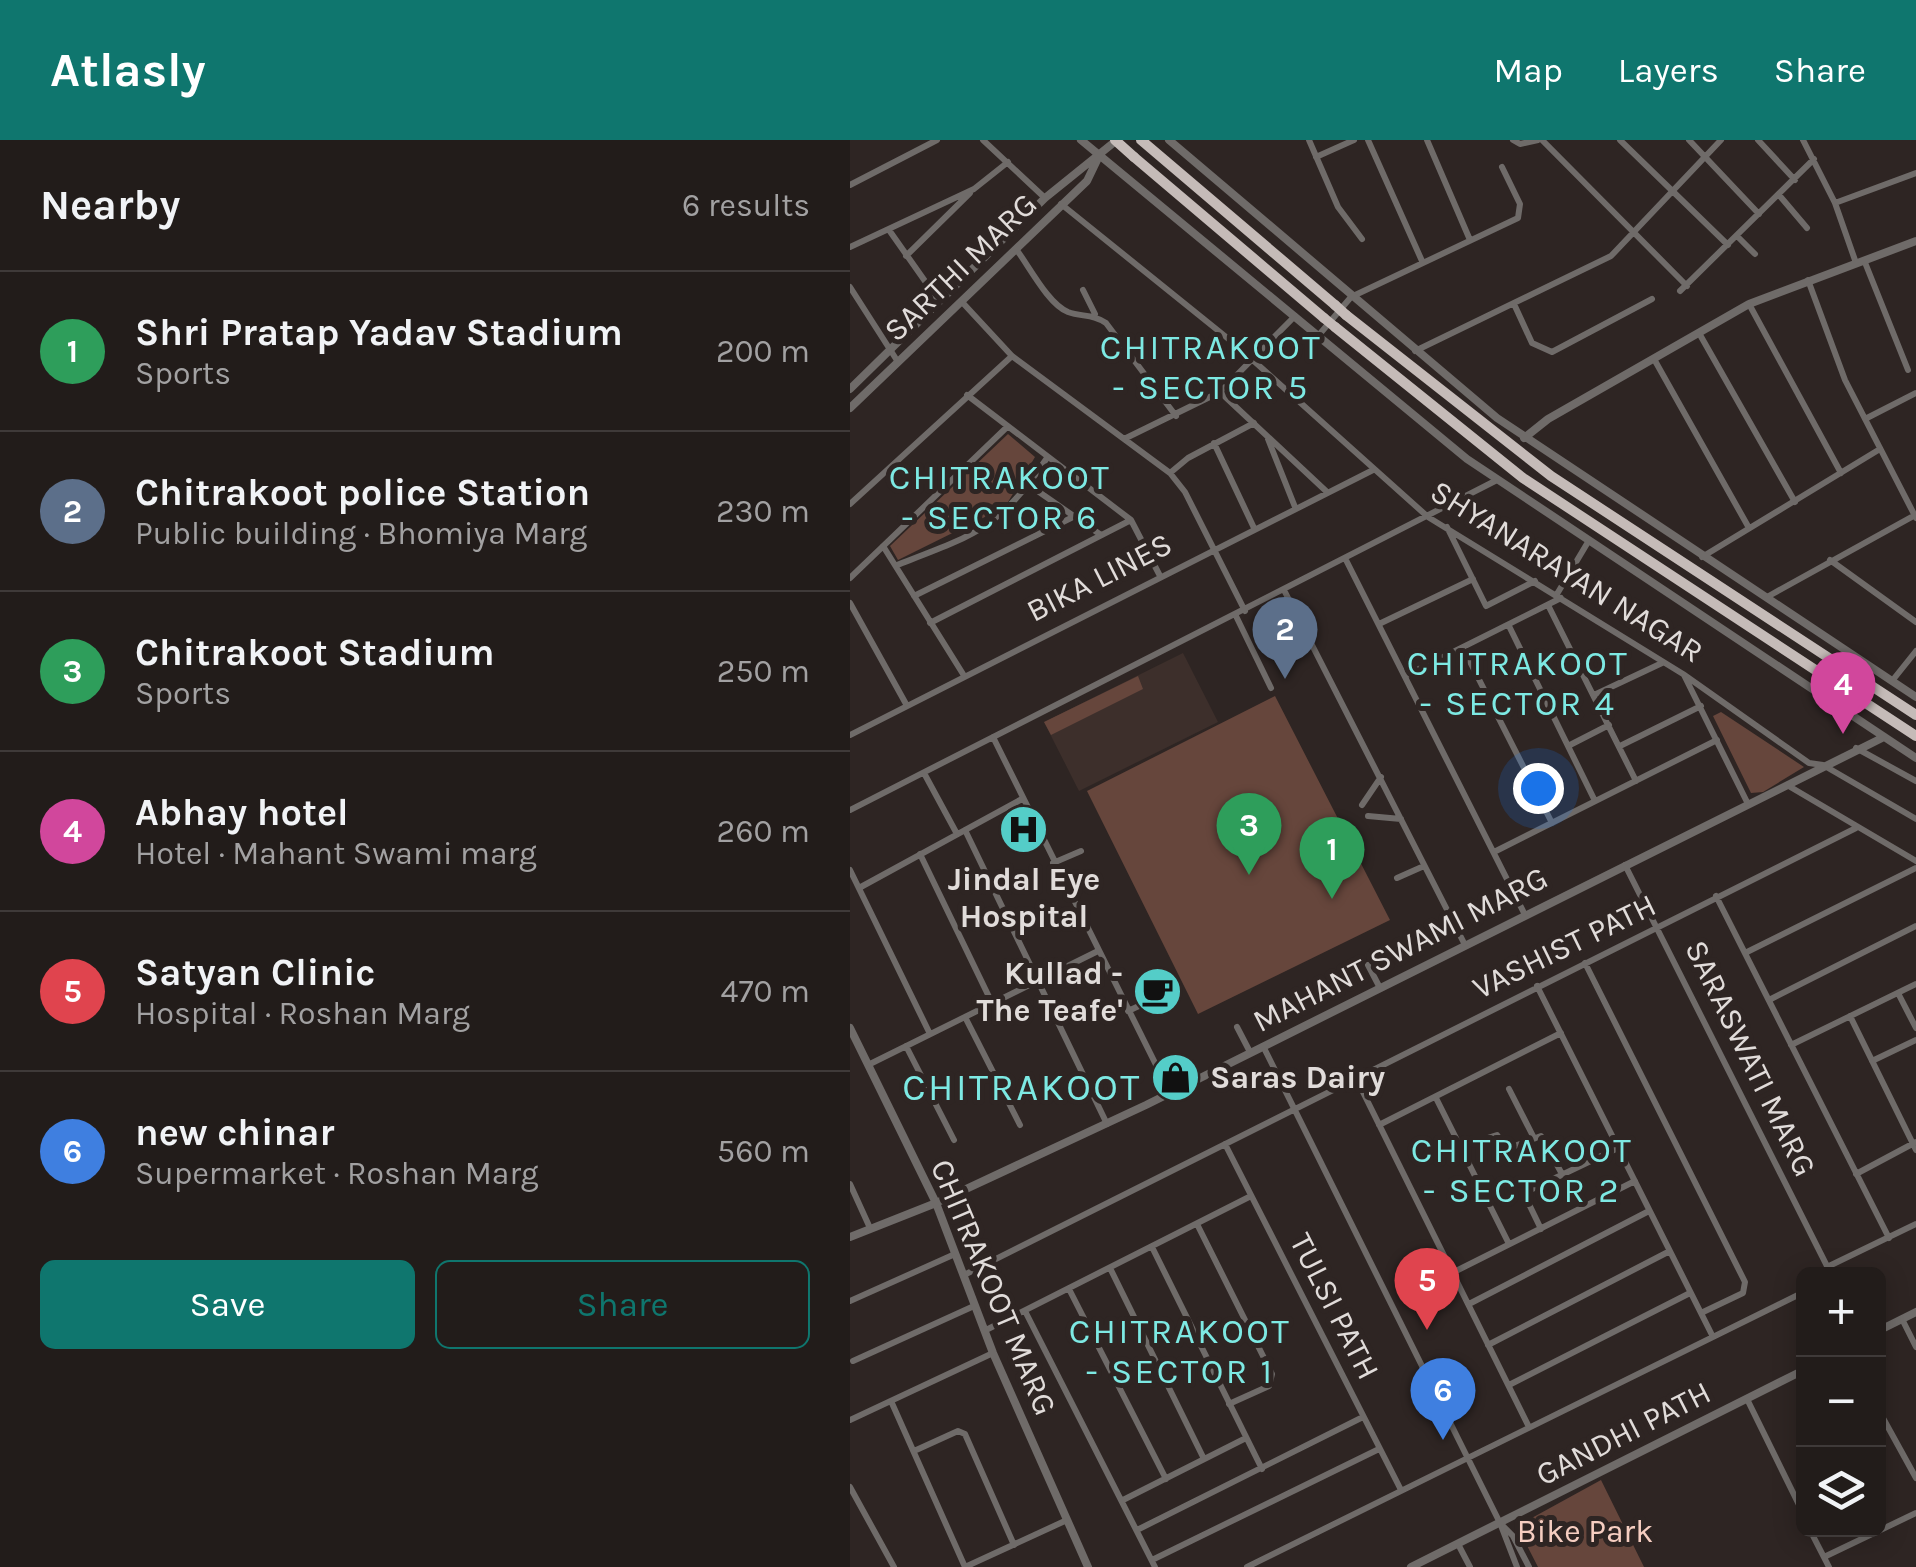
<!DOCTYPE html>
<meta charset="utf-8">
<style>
:root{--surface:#221c1a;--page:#2e2927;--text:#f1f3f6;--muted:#a2a1a2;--line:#3f3a39;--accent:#0f766e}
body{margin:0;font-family:Karla,sans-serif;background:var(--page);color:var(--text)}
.controls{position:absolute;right:30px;bottom:30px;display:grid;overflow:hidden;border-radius:15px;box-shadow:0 5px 25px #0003}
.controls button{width:90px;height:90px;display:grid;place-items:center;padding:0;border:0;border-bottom:2px solid var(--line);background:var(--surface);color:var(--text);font:50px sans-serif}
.you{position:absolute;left:688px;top:648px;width:35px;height:35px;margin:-25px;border:8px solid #fff;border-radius:50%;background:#1a73e8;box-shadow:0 0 0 15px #1a73e833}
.badge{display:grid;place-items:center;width:65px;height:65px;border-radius:50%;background:var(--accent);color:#fff;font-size:32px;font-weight:700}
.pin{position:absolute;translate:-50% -82px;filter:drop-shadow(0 2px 5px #0008)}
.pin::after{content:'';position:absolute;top:52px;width:35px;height:30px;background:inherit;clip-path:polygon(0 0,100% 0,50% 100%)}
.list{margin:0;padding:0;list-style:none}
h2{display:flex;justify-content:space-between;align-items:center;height:130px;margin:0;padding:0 40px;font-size:42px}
h2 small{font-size:32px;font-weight:400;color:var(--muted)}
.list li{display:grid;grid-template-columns:65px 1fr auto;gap:30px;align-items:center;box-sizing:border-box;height:160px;padding:0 40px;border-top:2px solid var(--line)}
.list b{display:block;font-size:38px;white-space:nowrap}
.list p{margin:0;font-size:32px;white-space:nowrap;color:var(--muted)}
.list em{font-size:32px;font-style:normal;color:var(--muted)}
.actions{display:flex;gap:20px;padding:30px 40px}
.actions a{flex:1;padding:22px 0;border:2px solid var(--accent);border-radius:15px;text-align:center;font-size:35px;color:var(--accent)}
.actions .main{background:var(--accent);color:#fff}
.icon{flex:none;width:55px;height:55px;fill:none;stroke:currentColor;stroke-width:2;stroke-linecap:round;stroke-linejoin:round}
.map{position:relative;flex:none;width:1066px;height:1427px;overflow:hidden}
header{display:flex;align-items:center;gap:60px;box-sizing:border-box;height:140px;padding:0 50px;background:var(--accent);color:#fff}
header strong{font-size:48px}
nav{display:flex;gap:55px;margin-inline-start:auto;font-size:35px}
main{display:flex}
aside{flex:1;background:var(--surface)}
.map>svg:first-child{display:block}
.built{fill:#3d2f2b}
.green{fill:#66463c}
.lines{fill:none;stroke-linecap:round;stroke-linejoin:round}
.minor{stroke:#6f6b69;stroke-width:6}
.tertiary{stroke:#6f6b69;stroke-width:8}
.trunk{stroke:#c5bbb8;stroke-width:10}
.trunk-bridge{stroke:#c5bbb8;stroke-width:10}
.labels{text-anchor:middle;stroke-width:10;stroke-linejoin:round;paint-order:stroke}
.street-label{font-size:32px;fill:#e1dcda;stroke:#2e2523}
.poi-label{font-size:32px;font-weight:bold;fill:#e1dcda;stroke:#2e2523}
.park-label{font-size:32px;fill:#f6cec1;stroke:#2e2523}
.neighbourhood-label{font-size:35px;letter-spacing:2.5px;fill:#7de9e3;stroke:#2e2523}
.quarter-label{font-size:38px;letter-spacing:2.5px;fill:#7de9e3;stroke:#2e2523}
</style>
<header>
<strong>Atlasly</strong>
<nav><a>Map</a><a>Layers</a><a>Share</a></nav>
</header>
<main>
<aside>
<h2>Nearby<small>6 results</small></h2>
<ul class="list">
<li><span class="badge" style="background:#2e9e5b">1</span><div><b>Shri Pratap Yadav Stadium</b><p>Sports</p></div><em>200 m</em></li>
<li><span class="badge" style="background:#5c6f8a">2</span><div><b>Chitrakoot police Station</b><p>Public building · Bhomiya Marg</p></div><em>230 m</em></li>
<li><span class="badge" style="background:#2e9e5b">3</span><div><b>Chitrakoot Stadium</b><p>Sports</p></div><em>250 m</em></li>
<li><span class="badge" style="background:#d1479c">4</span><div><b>Abhay hotel</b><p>Hotel · Mahant Swami marg</p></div><em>260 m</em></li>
<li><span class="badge" style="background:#e0444e">5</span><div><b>Satyan Clinic</b><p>Hospital · Roshan Marg</p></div><em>470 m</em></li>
<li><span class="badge" style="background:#3f7fe0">6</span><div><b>new chinar</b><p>Supermarket · Roshan Marg</p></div><em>560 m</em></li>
</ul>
<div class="actions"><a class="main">Save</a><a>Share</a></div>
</aside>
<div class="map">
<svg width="1066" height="1427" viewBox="0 0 1066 1427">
<rect width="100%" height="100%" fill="#2e2523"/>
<path class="built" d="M 333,513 L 368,582 L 229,651 L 194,582 Z"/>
<path class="green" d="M 158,294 L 185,317 L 155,367 L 48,420 L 40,406 Z
M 288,536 L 293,549 L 201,595 L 194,582 Z
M 425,556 L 540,780 L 348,874 L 237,651 Z
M 871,572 L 954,627 L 913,652 L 901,653 L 863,576 Z
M 751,1340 L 794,1427 L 688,1427 L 667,1386 Z"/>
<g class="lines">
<path class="minor" d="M 133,0 L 195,58
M 459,0 L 488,67 L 512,99
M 518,0 L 572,121
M 577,0 L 620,100
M 663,0 L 670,4 L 688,0
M 692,0 L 837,146
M 770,0 L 878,105
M 839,0 L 909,74
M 908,0 L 945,40
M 953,0 L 985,63 L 1006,123
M 466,17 L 504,0
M 0,45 L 87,0
M 929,55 L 957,88
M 985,63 L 1066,33
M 211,64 L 386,205 L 578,377 L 833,534 L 959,623 L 973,625 L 1066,679
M 39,90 L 89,161
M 887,96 L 905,114
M 0,107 L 124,49 L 158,22
M 166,109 C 179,126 198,164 218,172 C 232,177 243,174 256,183 L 326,276
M 56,116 L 120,53
M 1014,120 L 1058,230
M 958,140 L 995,240 L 1066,378
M 0,147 L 48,222
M 233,150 L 245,174
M 830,151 L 964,19
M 112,162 L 162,216 L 320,333 L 335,352 L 395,471
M 664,164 L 682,203 L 702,212 L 802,159
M 899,164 L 991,333
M 849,193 L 945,362
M 468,196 L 501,157 L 668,78 L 670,64 L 652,27
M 565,211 L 761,116 L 871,0
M 804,219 L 899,388
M 370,252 L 477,352
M 117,255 L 281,380 L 309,434
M 1015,279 L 1066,253
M 274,299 L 370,252 L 445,176
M 418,299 L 445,367
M 364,303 L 404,388
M 320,333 L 338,318 L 404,283
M 179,345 L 251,395
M 0,364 L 162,216
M 597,387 L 636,466 L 685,441
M 33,406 L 113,534
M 852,417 L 1030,309
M 496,420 L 675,775
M 980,420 L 1066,482
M 47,425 C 125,395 149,389 197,318
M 0,438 L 157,287
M 435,452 L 615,805
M 707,454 L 738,402
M 64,456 L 227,375
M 917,457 L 1065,375
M 0,463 L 56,564
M 698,465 L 786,641
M 386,476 L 421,548
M 80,483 L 281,380
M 529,484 L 623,439
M 659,486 L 745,661
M 613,508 L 702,683
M 557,535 L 711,458
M 834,535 L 898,664
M 1042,541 L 1066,511
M 744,555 L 812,523
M 0,595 L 523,330
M 143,597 L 320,953
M 718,606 L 759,585
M 770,606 L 851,566
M 1006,608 L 1066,641
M 74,633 L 107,694
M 937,645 L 1066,721
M 512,665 L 531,637
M 0,670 L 647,340
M 518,676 L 551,679
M 115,690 L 257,984
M 644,712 L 867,600
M 70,714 L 142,863
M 203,723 L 231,711
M 775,725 L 981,1134
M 0,730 L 80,894
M 547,738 L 574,726
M 9,748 L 172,659
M 866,756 L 1039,1098
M 895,813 L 1066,728
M 735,823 L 895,1142 L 893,1153 L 851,1173
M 518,825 L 530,848
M 687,846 L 862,1195
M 1048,853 L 1066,888
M 919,860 L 1066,786
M 278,871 L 302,860
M 1000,876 L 1066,1010
M 115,877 L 170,985
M 387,887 L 400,912
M 941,905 L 1066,844
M 56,906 L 104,1000
M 413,906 L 650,1383
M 1022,921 L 1066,900
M 18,925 L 246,812
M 506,938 L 679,1287
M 659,949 L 684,998
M 586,958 L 659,1104
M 529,985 L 711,893
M 375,1004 L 551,1350
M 609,1007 L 647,995 L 657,1009 L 691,996 L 712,1034
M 1006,1034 L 1066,1002
M 0,1044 L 20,1088
M 347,1084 L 422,1234 L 419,1246 L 379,1264
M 691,1089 L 677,1060 L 678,1051 L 768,1008
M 302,1107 L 412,1329
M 977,1127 L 1066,1084
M 260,1128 L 354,1319
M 604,1132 L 785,1041
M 114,1135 L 1006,688
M 219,1149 L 316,1339
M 0,1161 L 105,1114
M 619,1164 L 799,1071
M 175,1171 L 305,1427
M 1052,1179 L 1066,1207
M 134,1191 L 401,1056
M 638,1205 L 818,1112
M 3,1221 L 124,1166
M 659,1245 L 840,1153
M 897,1259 L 954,1375
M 41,1261 L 115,1427 L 217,1380
M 1028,1269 L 1066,1338
M 0,1280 L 143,1213
M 64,1311 L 108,1291 L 115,1294 L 164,1405
M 0,1347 L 44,1427
M 273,1360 L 396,1298
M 287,1390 L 513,1277
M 960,1390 L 979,1427
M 608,1404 L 620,1427
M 974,1417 L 1066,1373
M 302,1420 L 529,1309
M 397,1427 L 954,1152
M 667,1427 L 650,1383 L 663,1396 L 679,1427"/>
<path class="tertiary" d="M 231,0 L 617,319 L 1066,618
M 319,0 L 647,278 L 1066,557
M 0,249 L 195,58 L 267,0
M 0,268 L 237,41 L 249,16
M 674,298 L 698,279 L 899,164 L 1066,101
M 0,888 L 86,1063 L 143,1213 L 238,1427
M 0,1097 L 86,1063 L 296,965 L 1034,597
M 1028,1191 L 1066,1172
M 561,1427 L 954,1230"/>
<path class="trunk" d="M 291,0 L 485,165
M 284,17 L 474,178
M 496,175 L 701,336 L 1066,575
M 485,187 L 673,338 L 1066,596"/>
<path class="trunk-bridge" d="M 265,0 L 284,17
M 485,165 L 496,175
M 474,178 L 485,187"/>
</g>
<defs>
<symbol id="hospital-disc" viewBox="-11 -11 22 22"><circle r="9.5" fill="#54cdc8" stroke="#2e2523"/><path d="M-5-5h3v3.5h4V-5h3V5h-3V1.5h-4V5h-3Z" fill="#111"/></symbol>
<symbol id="cafe-disc" viewBox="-11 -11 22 22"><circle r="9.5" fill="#54cdc8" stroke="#2e2523"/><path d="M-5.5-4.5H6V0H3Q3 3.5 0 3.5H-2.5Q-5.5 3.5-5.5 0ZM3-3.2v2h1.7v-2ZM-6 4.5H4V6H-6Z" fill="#111"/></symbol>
<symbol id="shop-disc" viewBox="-11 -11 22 22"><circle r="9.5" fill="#54cdc8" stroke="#2e2523"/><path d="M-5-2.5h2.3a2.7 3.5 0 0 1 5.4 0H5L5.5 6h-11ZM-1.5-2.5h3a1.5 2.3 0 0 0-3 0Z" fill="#111"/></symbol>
</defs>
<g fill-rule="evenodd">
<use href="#hospital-disc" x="146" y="662" width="55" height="55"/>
<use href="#cafe-disc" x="280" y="824" width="55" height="55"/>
<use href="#shop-disc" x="298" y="910" width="55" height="55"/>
</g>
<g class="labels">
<g class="street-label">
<text transform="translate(110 127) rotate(-44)" y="11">SARTHI MARG</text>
<text transform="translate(717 431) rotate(32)" y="11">SHYANARAYAN NAGAR</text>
<text transform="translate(249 437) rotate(-27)" y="11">BIKA LINES</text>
<text transform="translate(714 806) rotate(-26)" y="11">VASHIST PATH</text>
<text transform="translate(550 809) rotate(-27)" y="11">MAHANT SWAMI MARG</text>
<text transform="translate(901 918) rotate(64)" y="11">SARASWATI MARG</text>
<text transform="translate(144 1147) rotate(67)" y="11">CHITRAKOOT MARG</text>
<text transform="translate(485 1166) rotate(63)" y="11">TULSI PATH</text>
<text transform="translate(773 1293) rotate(-27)" y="11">GANDHI PATH</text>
</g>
<g class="poi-label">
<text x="174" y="750">Jindal Eye<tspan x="174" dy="37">Hospital</tspan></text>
<text x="273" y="844" text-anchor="end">Kullad -<tspan x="273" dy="37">The Teafe'</tspan></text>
<text x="360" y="948" text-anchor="start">Saras Dairy</text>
</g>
<g class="park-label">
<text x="735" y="1402">Bike Park</text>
</g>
<g class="neighbourhood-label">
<text x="361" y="219">CHITRAKOOT<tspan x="361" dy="40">- SECTOR 5</tspan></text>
<text x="150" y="349">CHITRAKOOT<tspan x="150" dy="40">- SECTOR 6</tspan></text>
<text x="668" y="535">CHITRAKOOT<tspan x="668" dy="40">- SECTOR 4</tspan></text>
<text x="672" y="1022">CHITRAKOOT<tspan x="672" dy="40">- SECTOR 2</tspan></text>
<text x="330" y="1203">CHITRAKOOT<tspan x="330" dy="40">- SECTOR 1</tspan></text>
</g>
<g class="quarter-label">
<text x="172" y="960">CHITRAKOOT</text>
</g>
</g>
</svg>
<div class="controls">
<button>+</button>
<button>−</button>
<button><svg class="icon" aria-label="layers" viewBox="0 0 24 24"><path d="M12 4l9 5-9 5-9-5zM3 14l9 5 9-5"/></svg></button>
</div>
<div class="you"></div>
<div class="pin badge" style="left:482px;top:759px;background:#2e9e5b">1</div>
<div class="pin badge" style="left:435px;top:539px;background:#5c6f8a">2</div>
<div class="pin badge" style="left:399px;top:735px;background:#2e9e5b">3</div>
<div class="pin badge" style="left:993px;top:594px;background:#d1479c">4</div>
<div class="pin badge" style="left:577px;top:1190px;background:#e0444e">5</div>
<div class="pin badge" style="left:593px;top:1300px;background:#3f7fe0">6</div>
</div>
</main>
